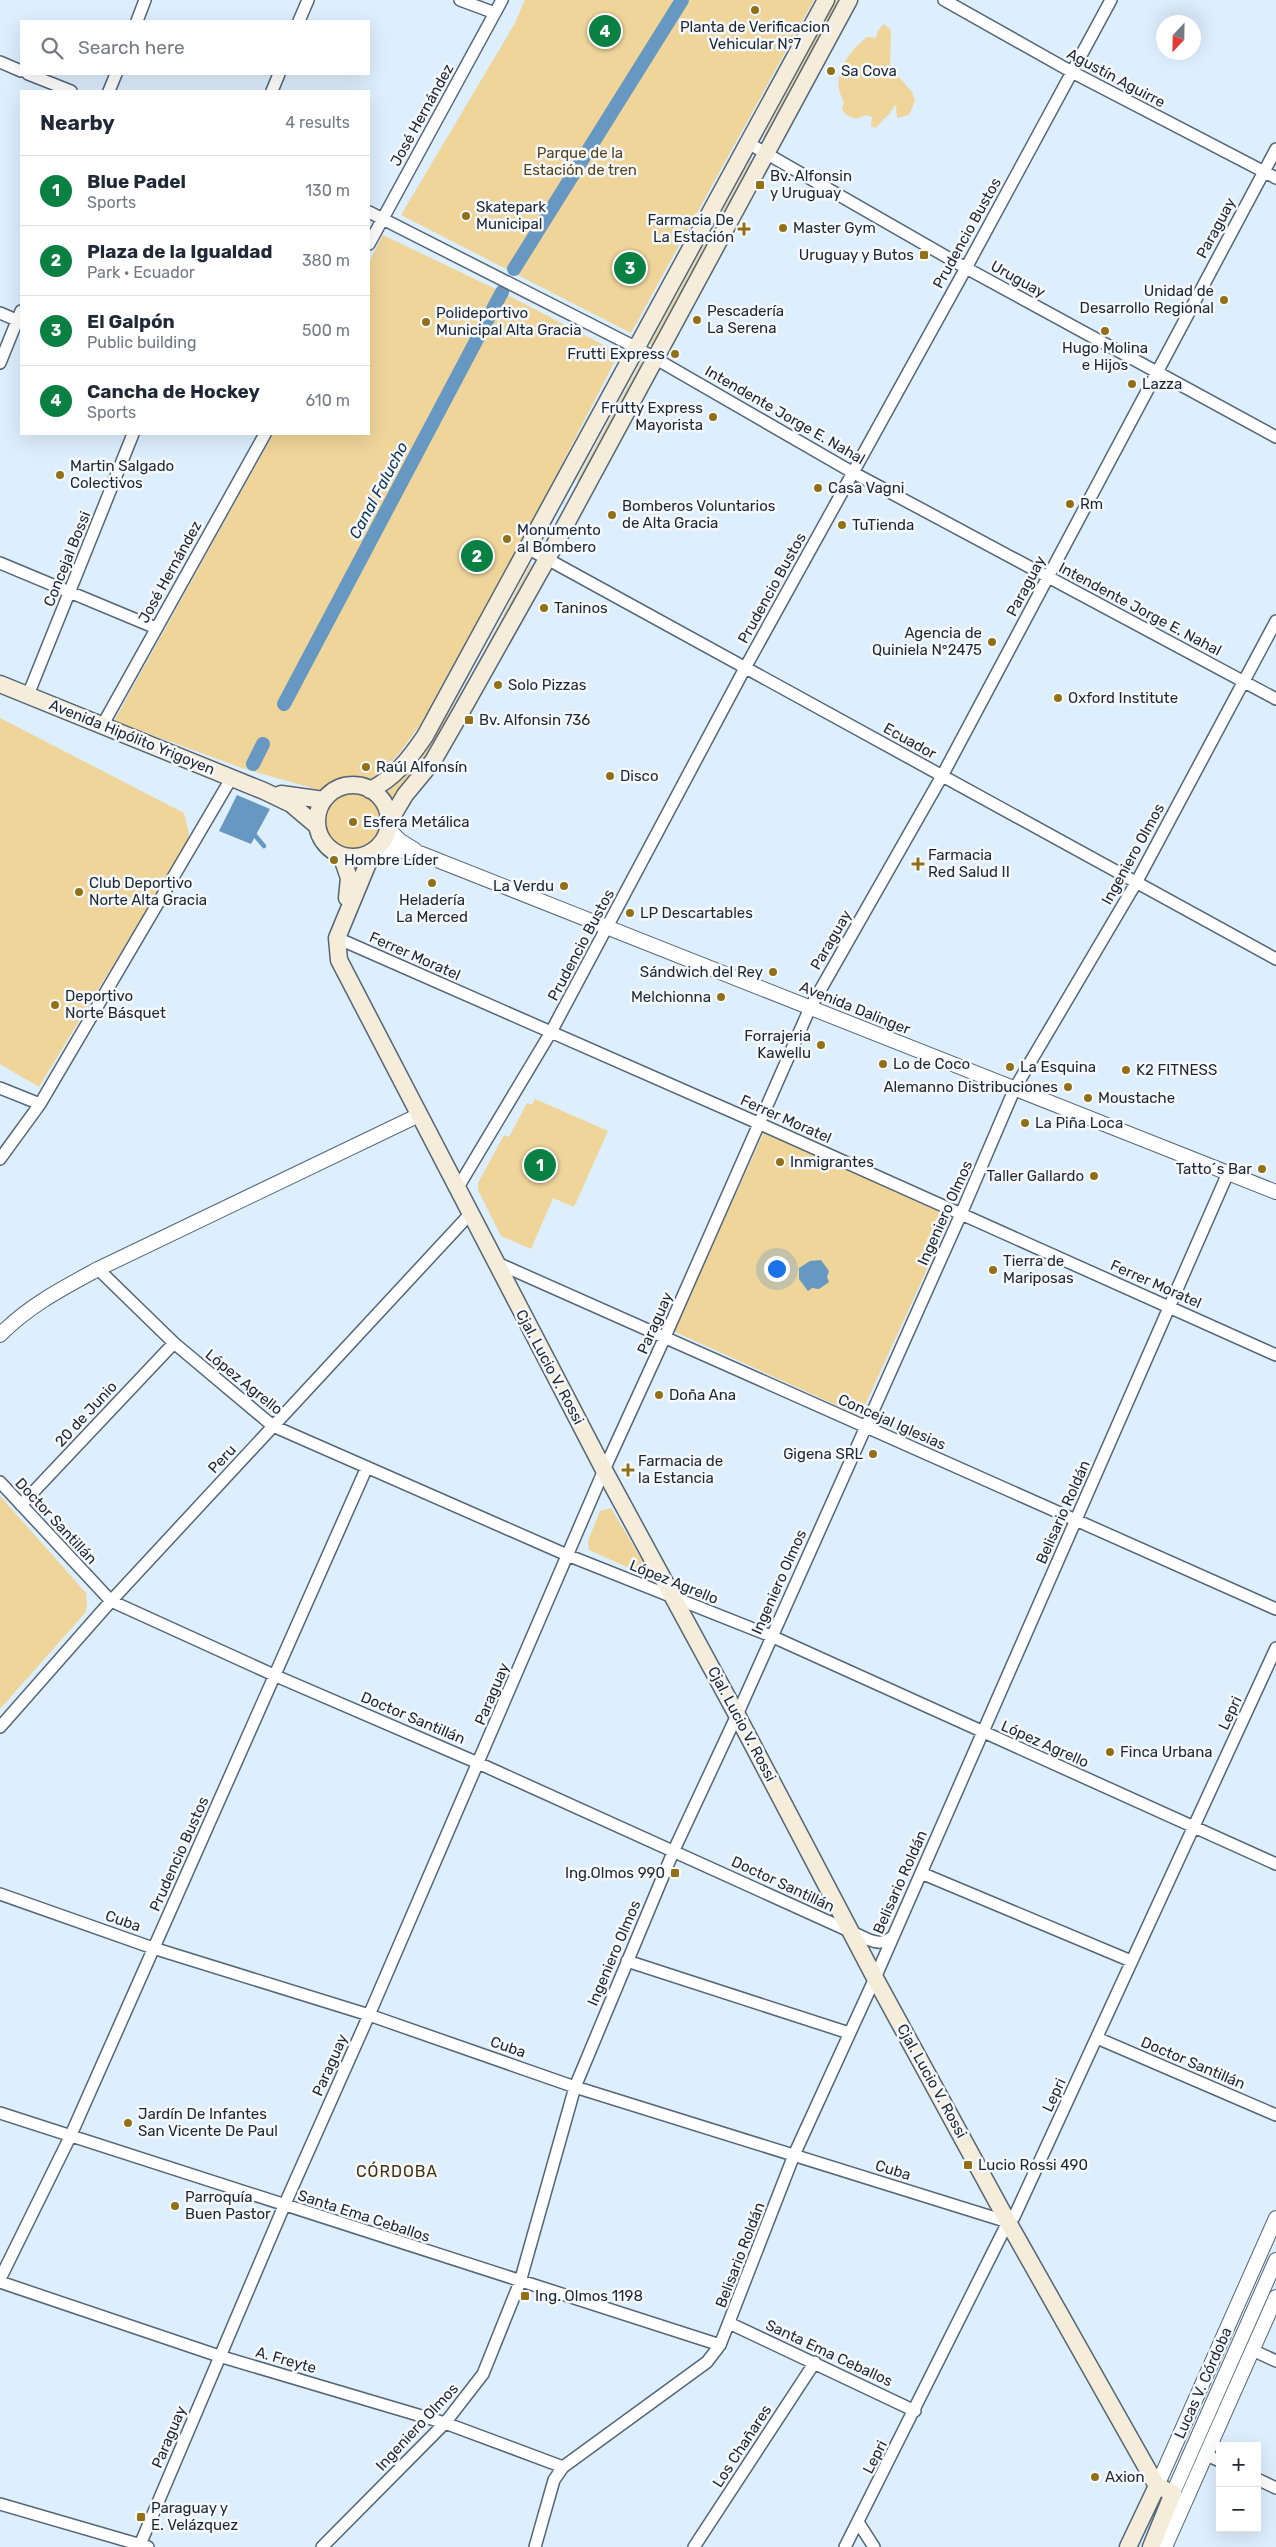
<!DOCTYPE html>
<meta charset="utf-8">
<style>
:root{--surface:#fff;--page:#f6f6f7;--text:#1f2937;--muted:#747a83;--line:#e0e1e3;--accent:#0b8043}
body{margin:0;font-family:Rubik,sans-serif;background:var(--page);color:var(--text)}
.controls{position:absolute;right:15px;bottom:15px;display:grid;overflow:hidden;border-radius:0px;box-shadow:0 5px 20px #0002}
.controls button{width:45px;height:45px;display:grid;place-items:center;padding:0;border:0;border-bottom:1px solid var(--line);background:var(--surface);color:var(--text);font:25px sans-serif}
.compass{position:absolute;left:1156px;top:15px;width:45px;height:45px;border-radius:50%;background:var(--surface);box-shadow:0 5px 20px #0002;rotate:202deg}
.you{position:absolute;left:776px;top:1268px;width:18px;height:18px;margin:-12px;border:4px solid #fff;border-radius:50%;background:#1a73e8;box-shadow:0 0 0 8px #1a73e833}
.badge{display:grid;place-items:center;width:32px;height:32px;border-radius:50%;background:var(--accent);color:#fff;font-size:16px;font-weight:700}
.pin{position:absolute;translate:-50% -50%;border:2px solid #fff;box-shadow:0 1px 5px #0006}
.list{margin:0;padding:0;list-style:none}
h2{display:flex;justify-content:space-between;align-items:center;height:65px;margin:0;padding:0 20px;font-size:21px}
h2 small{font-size:16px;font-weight:400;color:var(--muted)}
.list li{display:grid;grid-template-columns:32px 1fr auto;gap:15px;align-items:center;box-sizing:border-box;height:70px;padding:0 20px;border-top:1px solid var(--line)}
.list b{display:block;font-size:19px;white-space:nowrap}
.list p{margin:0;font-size:16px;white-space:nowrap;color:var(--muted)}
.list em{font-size:16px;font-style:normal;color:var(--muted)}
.icon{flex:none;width:28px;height:28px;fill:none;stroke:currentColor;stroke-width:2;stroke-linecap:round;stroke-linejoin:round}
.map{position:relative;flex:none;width:1276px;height:2547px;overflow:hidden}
.search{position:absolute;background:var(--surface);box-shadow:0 5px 20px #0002;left:20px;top:20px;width:350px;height:55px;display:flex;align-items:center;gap:12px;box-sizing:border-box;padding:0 18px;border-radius:0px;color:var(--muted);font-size:19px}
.panel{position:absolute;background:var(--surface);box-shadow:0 5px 20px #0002;left:20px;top:90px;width:350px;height:345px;border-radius:0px}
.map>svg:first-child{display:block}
.green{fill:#efd59a}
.water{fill:#6798c2}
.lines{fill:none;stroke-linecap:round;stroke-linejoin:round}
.stream{stroke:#6798c2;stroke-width:4.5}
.canal{stroke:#6798c2;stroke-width:14}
.minor-casing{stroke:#546677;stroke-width:14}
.tertiary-casing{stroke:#546677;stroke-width:16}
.secondary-casing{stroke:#546677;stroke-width:19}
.minor{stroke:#fff;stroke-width:11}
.tertiary{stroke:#fff;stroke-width:14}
.secondary{stroke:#f5ecd9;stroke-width:16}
.poi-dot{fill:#917016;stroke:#f5f9fd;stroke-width:2}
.labels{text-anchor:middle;stroke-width:5;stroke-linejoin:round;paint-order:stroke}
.poi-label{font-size:15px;fill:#1f272e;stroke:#f5f9fd;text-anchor:start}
.street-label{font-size:15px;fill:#1f272e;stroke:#f5f9fd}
.park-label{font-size:15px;fill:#584517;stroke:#f5f9fd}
.water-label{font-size:16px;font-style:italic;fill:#0f3553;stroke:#f5f9fd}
.neighbourhood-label{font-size:16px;letter-spacing:1px;fill:#44340c;stroke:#f5f9fd}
</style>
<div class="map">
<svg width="1276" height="2547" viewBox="0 0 1276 2547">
<rect width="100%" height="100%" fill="#ddeefd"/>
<path class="green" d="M 525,0 L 814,0 L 631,333 L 401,215 L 515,23 Z
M 836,0 L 840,0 L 765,139 L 763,137 Z
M 884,24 L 891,30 L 890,67 L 912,92 L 915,101 L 909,115 L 897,118 L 896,106 L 894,106 C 890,116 882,119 876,128 L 871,126 L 872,117 L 866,115 L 856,119 L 845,114 L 842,109 L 844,102 C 829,78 847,53 867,37 L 876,38 L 878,30 Z
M 750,161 L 752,162 L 652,346 L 650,344 Z
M 383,235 L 502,292 L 619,353 L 539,509 L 420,725 L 398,755 L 378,775 L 370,780 L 342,780 L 319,790 L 242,768 L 114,721 L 273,434 L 369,434 L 369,262 Z
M 641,362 L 643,363 L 579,481 L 577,480 Z
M 530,565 L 532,565 C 500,625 469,685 434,742 C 422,763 403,780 393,802 L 385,792 C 425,774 505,610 530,565 Z
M 0,718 L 184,813 L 190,838 L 39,1087 L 0,1064 Z
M322 822a31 31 0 1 1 62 0a31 31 0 1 1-62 0Z
M 535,1099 L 608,1131 L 574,1207 L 553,1198 L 531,1249 L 501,1236 L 478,1190 L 478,1183 L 504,1135 L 509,1137 L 527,1103 L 532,1105 Z
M 764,1132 L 951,1217 L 860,1416 L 673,1331 Z
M 0,1496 L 86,1593 L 87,1606 L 85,1613 L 0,1709 Z
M 611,1508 L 653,1579 L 589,1550 L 588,1541 L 600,1511 Z"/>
<path class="water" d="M 237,795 L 270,809 L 251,844 L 219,831 Z
M 821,1260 L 829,1271 L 827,1277 L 829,1282 L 819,1289 L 812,1288 L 808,1291 L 799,1279 L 799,1268 L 810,1261 Z"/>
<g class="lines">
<path class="stream" d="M 253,833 L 264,846"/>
<path class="canal" d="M 514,269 L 682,0
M 284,704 L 502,292
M 253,764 L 263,744"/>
<defs>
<path id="minor" d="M 460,0 L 495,13
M 944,0 L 1072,72 L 1276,178
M 137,21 L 145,0
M 299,21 L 308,0
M 0,62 L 21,71
M 28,74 L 71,91
M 109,91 L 116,74
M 272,91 L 279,74
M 748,143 L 966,268 L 1276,437
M 369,212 L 637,348 L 852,472 L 1276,699
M 369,244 L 502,0
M 0,313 L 21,322
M 0,363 L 21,311
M 529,549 L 1276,959
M 0,563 L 156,628
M 28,695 L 133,434
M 102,726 L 265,434
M 337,938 L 758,1123 L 1276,1355
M 0,1088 L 40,1104
M 0,1159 L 40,1104 L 232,777
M 457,1189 L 551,1032 L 745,668 L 966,268 L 1111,0
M 495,1262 L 1276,1609
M 98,1269 L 174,1343 L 273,1426 L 567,1555 L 771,1636 L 1276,1864
M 0,1482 L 111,1601 L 276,1676 L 478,1763 L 867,1939 C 877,1943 883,1944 892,1937
M 21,1505 L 174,1343
M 0,1727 L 111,1601 L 470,1214
M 921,1873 L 1131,1961
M 0,1894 L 153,1948 L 369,2015 L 575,2087 L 1008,2222
M 627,1961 L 849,2033
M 1097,2038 L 1276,2115
M 0,2113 L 720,2345
M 0,2279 L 70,2137 L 367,1467
M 0,2282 L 219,2356 L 445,2423 L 563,2467
M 729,2323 L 915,2411
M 1252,2350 L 1276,2361
M 1206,2455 L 1220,2461
M 1257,2479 L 1276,2488
M 0,2504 L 148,2547
M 858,2522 L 874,2547
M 139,2547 L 284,2206 L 369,2015 L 604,1470 L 664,1339 L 810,1008 L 942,776 L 1276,149
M 322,2547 L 445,2423 L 483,2374 L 520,2282 L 575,2087 L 674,1850 L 737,1715 L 961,1214 L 1015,1088 L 1136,883 L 1276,621
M 535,2547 L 554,2480 L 563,2467 L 707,2362 L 720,2345 L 794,2155 L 875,1978 L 1228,1173
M 694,2547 L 815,2362
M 845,2547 L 1008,2222 L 1014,2217 L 1276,1648"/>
<path id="tertiary" d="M 388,828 L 399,840 L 415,850
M 378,847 L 422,854 L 1276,1192
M 0,1335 C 28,1306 63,1288 98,1269 L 419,1115
M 1157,2486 L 1276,2218
M 1173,2493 L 1276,2260
M 1165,2547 L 1276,2297"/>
<path id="secondary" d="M 0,684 L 264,791 L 291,804 L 317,826
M317 821a36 36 0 1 1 72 0a36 36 0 1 1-72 0Z
M 370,790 C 395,778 410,758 425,736 L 826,0
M 281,794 L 324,800
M 389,822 L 405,795 L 433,761 L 460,714 L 547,559 L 849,0
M 373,851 L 337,938 L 339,960 L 604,1470 L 737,1715 L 875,1978 L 1008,2222 L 1157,2486 L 1173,2493 L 1151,2547
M 341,855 L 349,878 L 347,898
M 1128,2547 L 1157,2486"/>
</defs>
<use href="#minor" class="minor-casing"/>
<use href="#tertiary" class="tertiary-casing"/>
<use href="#secondary" class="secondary-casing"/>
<use href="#minor" class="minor"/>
<use href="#tertiary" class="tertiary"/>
<use href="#secondary" class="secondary"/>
</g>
<g class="poi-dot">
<circle cx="755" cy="10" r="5"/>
<circle cx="831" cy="71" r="5"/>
<rect x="755" y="180" width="10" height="10" rx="2.5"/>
<circle cx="466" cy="216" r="5"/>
<circle cx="783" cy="228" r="5"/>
<path d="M741.5 221.5h5v5h5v5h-5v5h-5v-5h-5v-5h5z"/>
<rect x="919" y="250" width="10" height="10" rx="2.5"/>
<circle cx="1224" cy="300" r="5"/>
<circle cx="697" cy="320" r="5"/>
<circle cx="426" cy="322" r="5"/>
<circle cx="1105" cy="331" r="5"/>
<circle cx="675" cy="354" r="5"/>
<circle cx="1132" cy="384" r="5"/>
<circle cx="713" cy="417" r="5"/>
<circle cx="60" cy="475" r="5"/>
<circle cx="818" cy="488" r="5"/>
<circle cx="1070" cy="504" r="5"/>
<circle cx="612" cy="515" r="5"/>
<circle cx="842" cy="525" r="5"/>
<circle cx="507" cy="539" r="5"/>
<circle cx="544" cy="608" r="5"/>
<circle cx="992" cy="642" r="5"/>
<circle cx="498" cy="685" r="5"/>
<circle cx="1058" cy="698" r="5"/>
<rect x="464" y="715" width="10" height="10" rx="2.5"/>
<circle cx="366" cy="767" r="5"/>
<circle cx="610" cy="776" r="5"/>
<circle cx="353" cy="822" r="5"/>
<circle cx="334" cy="860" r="5"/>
<path d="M915.5 856.5h5v5h5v5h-5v5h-5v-5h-5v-5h5z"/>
<circle cx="432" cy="883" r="5"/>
<circle cx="564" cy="886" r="5"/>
<circle cx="79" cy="892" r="5"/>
<circle cx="630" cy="913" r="5"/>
<circle cx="773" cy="972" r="5"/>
<circle cx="721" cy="997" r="5"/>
<circle cx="55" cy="1005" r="5"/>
<circle cx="821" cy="1045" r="5"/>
<circle cx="883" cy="1064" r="5"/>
<circle cx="1010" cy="1067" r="5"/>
<circle cx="1126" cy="1070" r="5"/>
<circle cx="1068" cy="1087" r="5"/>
<circle cx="1088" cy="1098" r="5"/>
<circle cx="1025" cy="1123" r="5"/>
<circle cx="780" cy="1162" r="5"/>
<circle cx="1262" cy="1169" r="5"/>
<circle cx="1094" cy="1176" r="5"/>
<circle cx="993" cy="1270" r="5"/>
<circle cx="659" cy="1395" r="5"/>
<circle cx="873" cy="1454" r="5"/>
<path d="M625.5 1462.5h5v5h5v5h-5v5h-5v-5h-5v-5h5z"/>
<circle cx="1110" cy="1752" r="5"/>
<rect x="670" y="1868" width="10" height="10" rx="2.5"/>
<circle cx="128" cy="2123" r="5"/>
<rect x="963" y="2160" width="10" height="10" rx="2.5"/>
<circle cx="175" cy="2206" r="5"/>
<rect x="520" y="2291" width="10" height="10" rx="2.5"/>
<circle cx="1095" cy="2477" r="5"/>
<rect x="136" y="2512" width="10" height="10" rx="2.5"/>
</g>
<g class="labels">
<g class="poi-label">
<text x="755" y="32" text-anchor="middle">Planta de Verificacion<tspan x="755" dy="17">Vehicular N°7</tspan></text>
<text x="841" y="76">Sa Cova</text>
<text x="770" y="181">Bv. Alfonsin<tspan x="770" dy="17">y Uruguay</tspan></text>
<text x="476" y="212">Skatepark<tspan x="476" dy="17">Municipal</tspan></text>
<text x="734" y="225" text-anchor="end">Farmacia De<tspan x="734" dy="17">La Estación</tspan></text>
<text x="793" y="233">Master Gym</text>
<text x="914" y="260" text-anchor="end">Uruguay y Butos</text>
<text x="1214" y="296" text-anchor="end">Unidad de<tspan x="1214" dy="17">Desarrollo Regional</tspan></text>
<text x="707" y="316">Pescadería<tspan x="707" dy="17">La Serena</tspan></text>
<text x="436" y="318">Polideportivo<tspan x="436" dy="17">Municipal Alta Gracia</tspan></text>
<text x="1105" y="353" text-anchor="middle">Hugo Molina<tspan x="1105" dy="17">e Hijos</tspan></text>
<text x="665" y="359" text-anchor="end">Frutti Express</text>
<text x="1142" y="389">Lazza</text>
<text x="703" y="413" text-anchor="end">Frutty Express<tspan x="703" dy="17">Mayorista</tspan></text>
<text x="70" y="471">Martin Salgado<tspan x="70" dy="17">Colectivos</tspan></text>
<text x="828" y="493">Casa Vagni</text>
<text x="1080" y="509">Rm</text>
<text x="622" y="511">Bomberos Voluntarios<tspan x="622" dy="17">de Alta Gracia</tspan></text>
<text x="852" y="530">TuTienda</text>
<text x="517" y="535">Monumento<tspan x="517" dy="17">al Bombero</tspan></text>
<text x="554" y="613">Taninos</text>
<text x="982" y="638" text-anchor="end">Agencia de<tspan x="982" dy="17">Quiniela N°2475</tspan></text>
<text x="508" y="690">Solo Pizzas</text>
<text x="1068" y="703">Oxford Institute</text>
<text x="479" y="725">Bv. Alfonsin 736</text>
<text x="376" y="772">Raúl Alfonsín</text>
<text x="620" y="781">Disco</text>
<text x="363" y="827">Esfera Metálica</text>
<text x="928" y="860">Farmacia<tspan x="928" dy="17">Red Salud II</tspan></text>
<text x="344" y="865">Hombre Líder</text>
<text x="89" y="888">Club Deportivo<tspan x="89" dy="17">Norte Alta Gracia</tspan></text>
<text x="554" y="891" text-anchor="end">La Verdu</text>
<text x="432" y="905" text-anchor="middle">Heladería<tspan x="432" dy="17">La Merced</tspan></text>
<text x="640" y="918">LP Descartables</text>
<text x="763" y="977" text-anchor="end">Sándwich del Rey</text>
<text x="65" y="1001">Deportivo<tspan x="65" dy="17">Norte Básquet</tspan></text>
<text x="711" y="1002" text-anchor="end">Melchionna</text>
<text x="811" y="1041" text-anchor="end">Forrajeria<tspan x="811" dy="17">Kawellu</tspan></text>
<text x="893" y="1069">Lo de Coco</text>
<text x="1020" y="1072">La Esquina</text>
<text x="1136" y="1075">K2 FITNESS</text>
<text x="1058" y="1092" text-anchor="end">Alemanno Distribuciones</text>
<text x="1098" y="1103">Moustache</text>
<text x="1035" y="1128">La Piña Loca</text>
<text x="790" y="1167">Inmigrantes</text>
<text x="1252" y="1174" text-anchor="end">Tatto´s Bar</text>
<text x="1084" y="1181" text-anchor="end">Taller Gallardo</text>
<text x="1003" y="1266">Tierra de<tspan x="1003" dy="17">Mariposas</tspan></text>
<text x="669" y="1400">Doña Ana</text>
<text x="863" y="1459" text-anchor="end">Gigena SRL</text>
<text x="638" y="1466">Farmacia de<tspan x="638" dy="17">la Estancia</tspan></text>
<text x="1120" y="1757">Finca Urbana</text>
<text x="665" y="1878" text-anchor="end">Ing.Olmos 990</text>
<text x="138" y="2119">Jardín De Infantes<tspan x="138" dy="17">San Vicente De Paul</tspan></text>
<text x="978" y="2170">Lucio Rossi 490</text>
<text x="185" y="2202">Parroquía<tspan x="185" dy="17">Buen Pastor</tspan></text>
<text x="535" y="2301">Ing. Olmos 1198</text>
<text x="1105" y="2482">Axion</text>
<text x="151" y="2513">Paraguay y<tspan x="151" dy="17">E. Velázquez</tspan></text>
</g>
<g class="street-label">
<text transform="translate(1116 78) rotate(28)" y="5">Agustín Aguirre</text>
<text transform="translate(422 115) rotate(-61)" y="5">José Hernández</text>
<text transform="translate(1216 228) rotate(-62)" y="5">Paraguay</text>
<text transform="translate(967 233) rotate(-61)" y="5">Prudencio Bustos</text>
<text transform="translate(1018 279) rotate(29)" y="5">Uruguay</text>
<text transform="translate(785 415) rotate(30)" y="5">Intendente Jorge E. Nahal</text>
<text transform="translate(67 559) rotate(-68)" y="5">Concejal Bossi</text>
<text transform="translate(170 572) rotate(-61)" y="5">José Hernández</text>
<text transform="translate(1026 586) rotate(-62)" y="5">Paraguay</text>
<text transform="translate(772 588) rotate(-61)" y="5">Prudencio Bustos</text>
<text transform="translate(1140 609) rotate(28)" y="5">Intendente Jorge E. Nahal</text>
<text transform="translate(132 737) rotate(22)" y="5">Avenida Hipólito Yrigoyen</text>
<text transform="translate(910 741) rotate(29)" y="5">Ecuador</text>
<text transform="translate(1133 854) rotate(-61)" y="5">Ingeniero Olmos</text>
<text transform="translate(831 940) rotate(-60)" y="5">Paraguay</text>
<text transform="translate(581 945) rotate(-62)" y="5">Prudencio Bustos</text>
<text transform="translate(415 956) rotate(24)" y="5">Ferrer Moratel</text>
<text transform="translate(855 1008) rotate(22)" y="5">Avenida Dalinger</text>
<text transform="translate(786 1119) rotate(24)" y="5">Ferrer Moratel</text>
<text transform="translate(945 1213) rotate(-66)" y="5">Ingeniero Olmos</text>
<text transform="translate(1156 1284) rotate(24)" y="5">Ferrer Moratel</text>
<text transform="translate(655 1323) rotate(-66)" y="5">Paraguay</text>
<text transform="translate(550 1367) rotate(62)" y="5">Cjal. Lucio V. Rossi</text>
<text transform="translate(244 1382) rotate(39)" y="5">López Agrello</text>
<text transform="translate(86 1414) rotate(-47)" y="5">20 de Junio</text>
<text transform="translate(892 1422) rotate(24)" y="5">Concejal Iglesias</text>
<text transform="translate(222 1459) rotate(-47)" y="5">Peru</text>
<text transform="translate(1063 1512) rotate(-66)" y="5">Belisario Roldán</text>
<text transform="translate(56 1521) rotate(47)" y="5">Doctor Santillán</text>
<text transform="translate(674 1582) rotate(22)" y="5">López Agrello</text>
<text transform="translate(779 1582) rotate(-66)" y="5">Ingeniero Olmos</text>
<text transform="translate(492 1694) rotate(-67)" y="5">Paraguay</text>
<text transform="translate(1230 1713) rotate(-65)" y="5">Lepri</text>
<text transform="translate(413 1718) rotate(23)" y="5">Doctor Santillán</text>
<text transform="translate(742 1724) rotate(62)" y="5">Cjal. Lucio V. Rossi</text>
<text transform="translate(1045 1744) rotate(24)" y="5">López Agrello</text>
<text transform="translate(179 1854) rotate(-66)" y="5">Prudencio Bustos</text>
<text transform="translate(900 1882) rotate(-66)" y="5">Belisario Roldán</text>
<text transform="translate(783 1884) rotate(25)" y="5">Doctor Santillán</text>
<text transform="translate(123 1921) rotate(19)" y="5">Cuba</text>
<text transform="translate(614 1953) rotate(-67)" y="5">Ingeniero Olmos</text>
<text transform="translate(508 2047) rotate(19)" y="5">Cuba</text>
<text transform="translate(1193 2063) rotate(23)" y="5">Doctor Santillán</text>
<text transform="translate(330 2065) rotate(-66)" y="5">Paraguay</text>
<text transform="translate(932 2081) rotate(61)" y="5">Cjal. Lucio V. Rossi</text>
<text transform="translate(1054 2095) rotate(-65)" y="5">Lepri</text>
<text transform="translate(893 2170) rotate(17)" y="5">Cuba</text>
<text transform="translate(364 2216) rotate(18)" y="5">Santa Ema Ceballos</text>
<text transform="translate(740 2255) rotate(-69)" y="5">Belisario Roldán</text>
<text transform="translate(829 2353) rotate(25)" y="5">Santa Ema Ceballos</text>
<text transform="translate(286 2360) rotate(16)" y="5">A. Freyte</text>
<text transform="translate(1203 2383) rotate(-66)" y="5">Lucas V. Córdoba</text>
<text transform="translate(417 2427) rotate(-47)" y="5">Ingeniero Olmos</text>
<text transform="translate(169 2437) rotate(-67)" y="5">Paraguay</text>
<text transform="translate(742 2446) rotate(-57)" y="5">Los Chañares</text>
<text transform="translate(875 2457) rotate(-63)" y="5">Lepri</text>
</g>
<g class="park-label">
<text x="580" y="158">Parque de la<tspan x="580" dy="17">Estación de tren</tspan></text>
</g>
<g class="water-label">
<text transform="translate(378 490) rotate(-62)" y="6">Canal Falucho</text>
</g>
<g class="neighbourhood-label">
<text x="397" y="2177">CÓRDOBA</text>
</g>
</g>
</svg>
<div class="controls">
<button>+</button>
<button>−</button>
</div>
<svg class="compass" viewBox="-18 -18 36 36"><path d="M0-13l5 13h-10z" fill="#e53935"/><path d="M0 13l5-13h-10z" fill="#747a83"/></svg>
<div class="you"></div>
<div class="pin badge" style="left:540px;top:1165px">1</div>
<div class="pin badge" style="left:477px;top:556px">2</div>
<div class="pin badge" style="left:630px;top:268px">3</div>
<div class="pin badge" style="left:605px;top:31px">4</div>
<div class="search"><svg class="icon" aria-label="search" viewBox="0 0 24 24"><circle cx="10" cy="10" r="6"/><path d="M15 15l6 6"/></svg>Search here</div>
<section class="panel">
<h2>Nearby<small>4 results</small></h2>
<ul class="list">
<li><span class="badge">1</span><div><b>Blue Padel</b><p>Sports</p></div><em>130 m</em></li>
<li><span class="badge">2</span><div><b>Plaza de la Igualdad</b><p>Park · Ecuador</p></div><em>380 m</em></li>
<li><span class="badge">3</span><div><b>El Galpón</b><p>Public building</p></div><em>500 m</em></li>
<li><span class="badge">4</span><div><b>Cancha de Hockey</b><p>Sports</p></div><em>610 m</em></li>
</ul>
</section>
</div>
